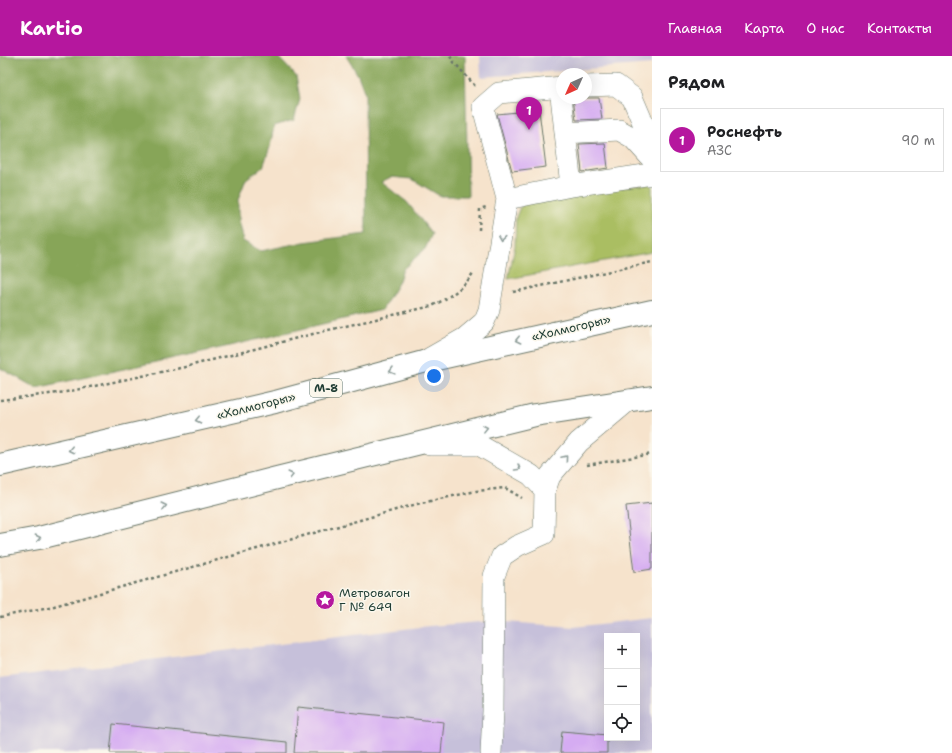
<!DOCTYPE html>
<html lang="ru">
<meta charset="utf-8">
<style>
:root{--surface:#fff;--page:#f6f6f6;--text:#202124;--muted:#757577;--line:#e0e0e0;--accent:#b5179e}
body{margin:0;font-family:"Shantell Sans",sans-serif;background:var(--page);color:var(--text)}
.controls{position:absolute;right:12px;bottom:12px;display:grid;overflow:hidden;border-radius:0px;box-shadow:0 4px 16px #0002}
.controls button{width:36px;height:36px;display:grid;place-items:center;padding:0;border:0;border-bottom:1px solid var(--line);background:var(--surface);color:var(--text);font:20px sans-serif}
.compass{position:absolute;left:556px;top:12px;width:36px;height:36px;border-radius:50%;background:var(--surface);box-shadow:0 4px 16px #0002;rotate:225deg}
.you{position:absolute;left:434px;top:320px;width:14px;height:14px;margin:-10px;border:3px solid #fff;border-radius:50%;background:#1a73e8;box-shadow:0 0 0 6px #1a73e833}
.badge{display:grid;place-items:center;width:26px;height:26px;border-radius:50%;background:var(--accent);color:#fff;font-size:13px;font-weight:700}
.pin{position:absolute;translate:-50% -33px;filter:drop-shadow(0 1px 2px #0008)}
.pin::after{content:'';position:absolute;top:21px;width:14px;height:12px;background:inherit;clip-path:polygon(0 0,100% 0,50% 100%)}
.list{margin:0;padding:0;list-style:none}
h2{display:flex;justify-content:space-between;align-items:center;height:52px;margin:0;padding:0 16px;font-size:17px}
h2 small{font-size:13px;font-weight:400;color:var(--muted)}
.list li{display:grid;grid-template-columns:26px 1fr auto;gap:12px;align-items:center;box-sizing:border-box;height:64px;margin:0 8px 8px;padding:0 8px;border:1px solid var(--line);border-radius:0px}
.list b{display:block;font-size:15px;white-space:nowrap}
.list p{margin:0;font-size:13px;white-space:nowrap;color:var(--muted)}
.list em{font-size:13px;font-style:normal;color:var(--muted)}
.icon{flex:none;width:22px;height:22px;fill:none;stroke:currentColor;stroke-width:2;stroke-linecap:round;stroke-linejoin:round}
.map{position:relative;flex:none;width:652px;height:697px;overflow:hidden}
header{display:flex;align-items:center;gap:24px;box-sizing:border-box;height:56px;padding:0 20px;background:var(--accent);color:#fff}
header strong{font-size:19px}
nav{display:flex;gap:22px;margin-inline-start:auto;font-size:14px}
main{display:flex}
aside{flex:1;background:var(--surface)}
.map>svg:first-child{display:block}
.industrial{fill:#c6c0da;fill-rule:evenodd}
.green{fill:#aabe62;stroke:#647e4b}
.forest{fill:#87a558;stroke:#537146}
.building{fill:#d5acf2}
.lines{fill:none;stroke-linecap:round;stroke-linejoin:round}
.minor-casing{stroke:#6a7769;stroke-width:22}
.highway-casing{stroke:#6a7769;stroke-width:24}
.path{stroke:#6a7769;stroke-width:2.5;stroke-dasharray:3 3;stroke-linecap:butt}
.minor{stroke:#fff;stroke-width:21}
.highway{stroke:#fff;stroke-width:22}
.oneway{stroke:#8f9e9a}
.labels{text-anchor:middle;stroke-width:3;stroke-linejoin:round;paint-order:stroke}
.shield{fill:#fbf7ec;stroke:#61756b;stroke-width:1}
.shield-label{font-size:11px;font-weight:bold;fill:#1f3d34}
.street-label{font-size:12px;fill:#1f3d34;stroke:#fbf7ec}
.poi-label{font-size:12px;fill:#1f3d34;stroke:#fbf7ec;text-anchor:start}
</style>
<header>
<strong>Kartio</strong>
<nav><a>Главная</a><a>Карта</a><a>О нас</a><a>Контакты</a></nav>
</header>
<main>
<div class="map">
<svg width="652" height="697" viewBox="0 0 652 697">
<rect width="100%" height="100%" fill="#fbf7ec"/>
<filter id="ink" filterUnits="userSpaceOnUse"><feTurbulence type="fractalNoise" baseFrequency=".025" numOctaves="2"/><feDisplacementMap in="SourceGraphic" scale="8" xChannelSelector="R" yChannelSelector="G"/><feConvolveMatrix kernelMatrix="1 2 1 2 8 2 1 2 1" color-interpolation-filters="sRGB"/></filter>
<filter id="wash" filterUnits="userSpaceOnUse"><feTurbulence type="fractalNoise" baseFrequency=".012" numOctaves="4" result="noise"/><feDisplacementMap in="SourceGraphic" scale="16" xChannelSelector="R" yChannelSelector="G"/><feGaussianBlur stdDeviation="0.9" result="paint"/><feColorMatrix in="noise" values="0 0 0 0 0 0 0 0 0 0 0 0 0 0 0 0 0 1.4 0 .05"/><feComposite in="paint" operator="in"/></filter>
<g filter="url(#wash)">
<rect width="100%" height="100%" fill="#f6e3cc"/>
<path class="industrial" d="M 480,0 L 652,0 L 652,8 L 481,21 Z
M 652,562 L 652,697 L 0,697 L 0,622 L 429,570 L 493,565 L 574,571 ZM 607,580 L 637,580 L 637,682 L 607,682 Z"/>
<path class="green" d="M 649,128 L 652,129 L 652,196 L 508,223 L 515,190 L 516,161 L 520,151 L 533,142 Z"/>
<path class="forest" d="M 0,0 L 277,0 L 296,20 L 300,43 L 294,64 L 274,70 L 270,91 L 263,111 L 246,123 L 238,144 L 238,165 L 243,185 L 261,195 L 304,186 L 366,178 L 365,38 L 358,19 L 346,0 L 465,0 L 468,140 L 440,140 L 412,123 L 391,121 L 381,126 L 407,146 L 432,178 L 425,193 L 403,213 L 398,227 L 382,254 L 225,291 L 36,332 L 0,312 Z"/>
<g id="blocks">
<path class="building" d="M 573,42 L 599,42 L 602,63 L 576,64 Z
M 539,54 L 546,111 L 512,115 L 497,58 Z
M 605,87 L 608,112 L 582,116 L 579,88 Z
M 652,447 L 652,513 L 634,516 L 626,450 Z
M 298,651 L 444,666 L 441,697 L 294,697 Z
M 113,668 L 287,686 L 287,697 L 110,697 Z
M 562,675 L 607,679 L 607,697 L 560,697 Z"/>
</g>
</g>
<g filter="url(#ink)">
<use href="#blocks" fill-opacity="0" stroke="#6a7769" stroke-width="1"/>
<g class="lines">
<defs>
<path id="minor" d="M 586,30 L 616,29 L 632,41 L 652,88
M 560,31 L 571,130
M 565,77 L 619,74 L 633,82 L 652,103
M 507,143 L 571,130 L 652,118
M 430,302 L 465,282 L 484,266 L 489,254 L 507,143 L 483,51 L 499,37 L 562,31
M 430,389 L 479,389 L 531,419 L 545,434
M 491,697 L 493,655 L 494,520 L 502,500 L 517,490 L 544,478 L 545,434 L 550,420 L 579,386 L 629,344"/>
<path id="highway" d="M 0,409 L 275,346 L 423,306 L 652,255
M 0,489 L 39,482 L 277,422 L 535,359 L 652,341"/>
</defs>
<use href="#minor" class="minor-casing"/>
<use href="#highway" class="highway-casing"/>
<path class="path" d="M 450,0 L 453,5 L 475,30
M 479,174 L 480,153 L 486,151
M 513,236 L 652,206
M 0,344 L 66,336 L 185,311 L 324,275 L 432,250 C 448,242 463,233 473,217
M 587,409 L 652,398
M 0,561 L 54,550 L 417,448 L 476,435 L 505,432 L 522,442"/>
<use href="#minor" class="minor"/>
<use href="#highway" class="highway"/>
</g>
<defs><path id="oneway-chevron" d="M-2-3.5L2.5 0L-2 3.5" fill="none" stroke-width="1.6" stroke-linecap="round" stroke-linejoin="round"/></defs>
<g class="oneway">
<use href="#oneway-chevron" transform="translate(501 182) rotate(99)"/>
<use href="#oneway-chevron" transform="translate(518 284) rotate(167)"/>
<use href="#oneway-chevron" transform="translate(392 315) rotate(165)"/>
<use href="#oneway-chevron" transform="translate(198 364) rotate(167)"/>
<use href="#oneway-chevron" transform="translate(485 372) rotate(-14)"/>
<use href="#oneway-chevron" transform="translate(71 394) rotate(167)"/>
<use href="#oneway-chevron" transform="translate(565 402) rotate(-50)"/>
<use href="#oneway-chevron" transform="translate(518 412) rotate(30)"/>
<use href="#oneway-chevron" transform="translate(291 419) rotate(-14)"/>
<use href="#oneway-chevron" transform="translate(164 450) rotate(-14)"/>
<use href="#oneway-chevron" transform="translate(38 482) rotate(-12)"/>
</g>
</g>
<defs>
<symbol id="sight-disc" viewBox="-11 -11 22 22"><circle r="9.5" fill="#b5179e" stroke="#fbf7ec"/><path d="M0-6L1.8-2.2L6-1.7L2.9 1.2L3.7 5.4L0 3.3L-3.7 5.4L-2.9 1.2L-6-1.7L-1.8-2.2Z" fill="#fff"/></symbol>
</defs>
<g fill-rule="evenodd">
<use href="#sight-disc" x="314" y="533" width="22" height="22"/>
</g>
<g class="labels">
<rect class="shield" x="310" y="323" width="32" height="18" rx="3"/>
<g class="shield-label">
<text x="326" y="336">М-8</text>
</g>
<g class="street-label">
<text transform="translate(571 272) rotate(-13)" y="4">«Холмогоры»</text>
<text transform="translate(256 350) rotate(-14)" y="4">«Холмогоры»</text>
</g>
<g class="poi-label">
<text x="339" y="541">Метровагон<tspan x="339" dy="14">Г № 649</tspan></text>
</g>
</g>
</svg>
<div class="controls">
<button>+</button>
<button>−</button>
<button><svg class="icon" aria-label="locate" viewBox="0 0 24 24"><circle cx="12" cy="12" r="6"/><path d="M12 2v4M12 18v4M2 12h4M18 12h4"/></svg></button>
</div>
<svg class="compass" viewBox="-18 -18 36 36"><path d="M0-13l5 13h-10z" fill="#e53935"/><path d="M0 13l5-13h-10z" fill="#757577"/></svg>
<div class="you"></div>
<div class="pin badge" style="left:529px;top:74px">1</div>
</div>
<aside>
<h2>Рядом<small></small></h2>
<ul class="list">
<li><span class="badge">1</span><div><b>Роснефть</b><p>АЗС</p></div><em>90 m</em></li>
</ul>
</aside>
</main>
